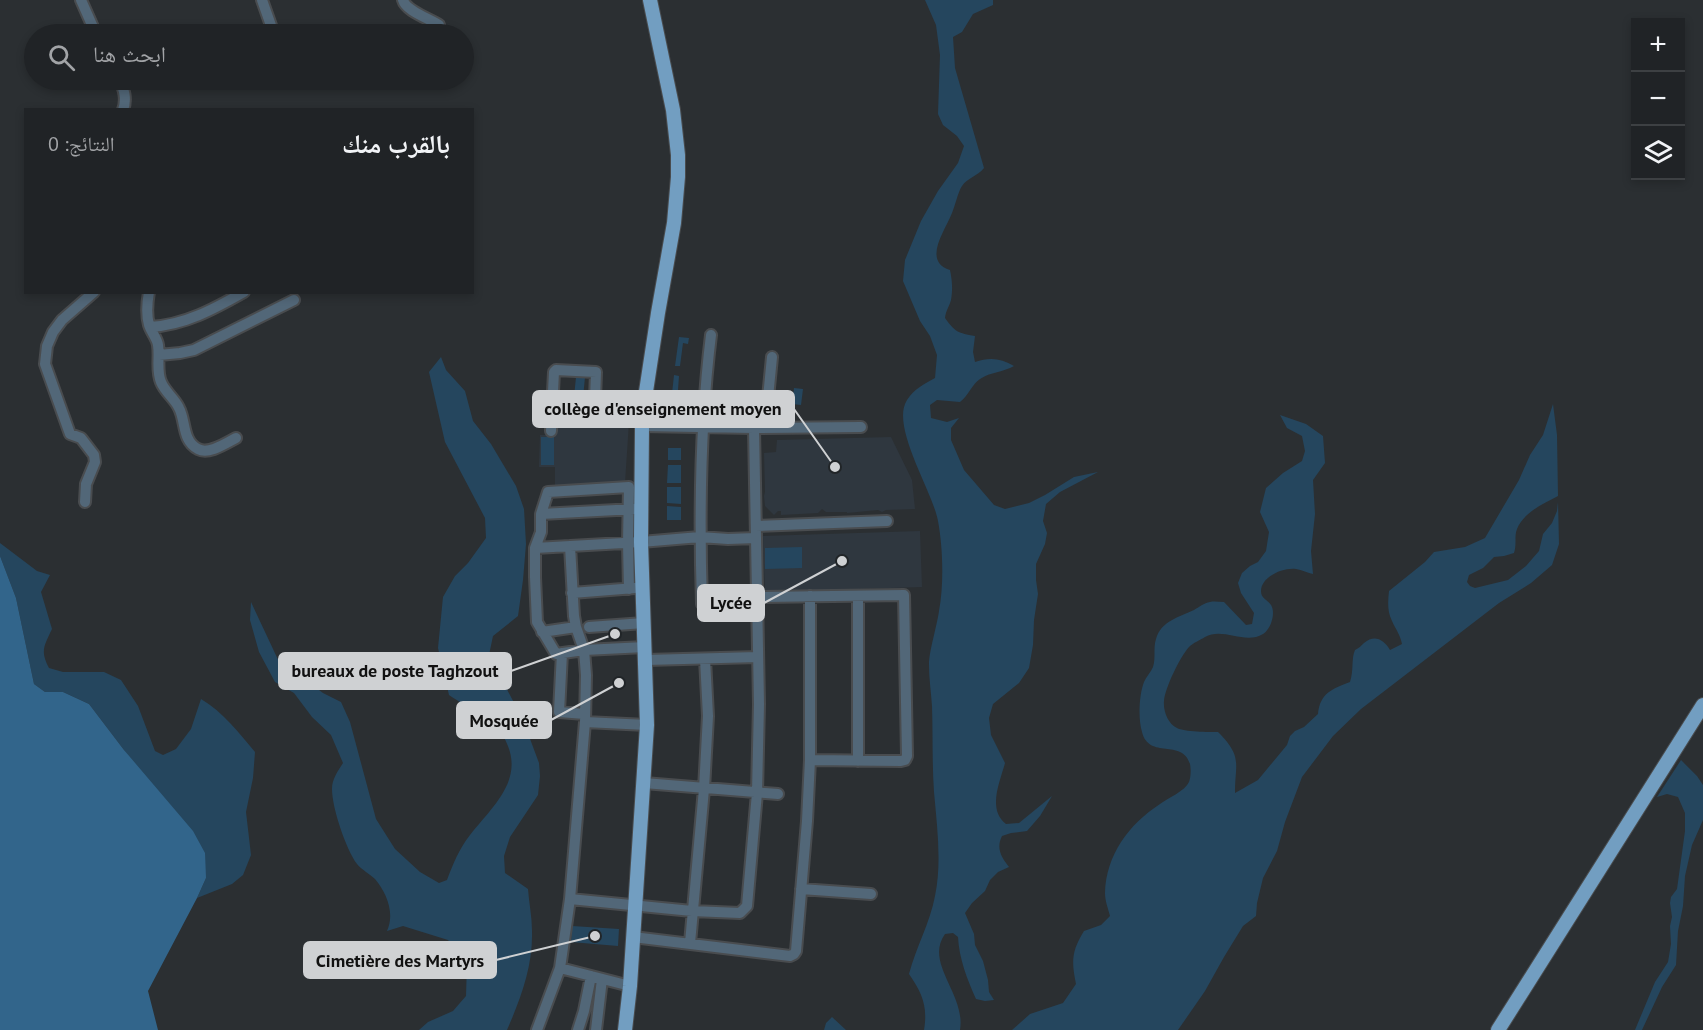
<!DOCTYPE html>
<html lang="ar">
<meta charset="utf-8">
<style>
:root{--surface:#202326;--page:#2d2f32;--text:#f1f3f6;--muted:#a2a4a7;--line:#3d4043}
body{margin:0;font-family:"PT Sans","Noto Naskh Arabic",sans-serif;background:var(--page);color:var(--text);direction:rtl}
.controls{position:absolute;right:18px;top:18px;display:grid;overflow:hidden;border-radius:0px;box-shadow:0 3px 9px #0003}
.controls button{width:54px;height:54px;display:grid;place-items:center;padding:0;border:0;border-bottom:2px solid var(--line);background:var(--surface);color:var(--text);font:30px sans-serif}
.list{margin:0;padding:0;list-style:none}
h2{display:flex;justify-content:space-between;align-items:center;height:78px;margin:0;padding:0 24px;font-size:26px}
h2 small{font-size:20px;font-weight:400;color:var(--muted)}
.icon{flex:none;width:33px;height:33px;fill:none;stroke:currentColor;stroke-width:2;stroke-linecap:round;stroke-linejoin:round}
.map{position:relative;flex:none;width:1703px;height:1030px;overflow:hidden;direction:ltr}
.search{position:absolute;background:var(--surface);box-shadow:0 3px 9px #0003;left:24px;top:24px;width:450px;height:66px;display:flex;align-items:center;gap:15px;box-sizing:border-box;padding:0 21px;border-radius:33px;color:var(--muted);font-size:22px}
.panel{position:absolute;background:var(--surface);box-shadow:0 3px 9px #0003;left:24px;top:108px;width:450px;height:186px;border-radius:0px;direction:rtl}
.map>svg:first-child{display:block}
.built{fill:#2f373f}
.green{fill:#25465e}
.forest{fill:#32658b}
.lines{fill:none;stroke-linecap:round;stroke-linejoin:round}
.minor-casing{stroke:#494c4f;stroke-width:14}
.major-casing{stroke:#494c4f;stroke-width:16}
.minor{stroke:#526778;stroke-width:10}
.major{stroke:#729ec1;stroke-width:14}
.leader{fill:none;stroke:#cfd1d3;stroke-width:2}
.callout-dot{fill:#cfd1d3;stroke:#212528;stroke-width:2}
.callout{fill:#cfd1d3;stroke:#cfd1d3;stroke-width:2}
.callout-label{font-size:18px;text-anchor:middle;font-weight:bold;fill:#111}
</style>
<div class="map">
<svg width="1703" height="1030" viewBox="0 0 1703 1030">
<rect width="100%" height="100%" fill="#2b2f32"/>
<path class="built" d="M 577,403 L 630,407 L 625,483 L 555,487 L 555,467 L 539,467 L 540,435 L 555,435 L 556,428 L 574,428 Z
M 891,437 L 912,480 L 915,509 L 886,510 L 882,512 L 878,510 L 847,513 L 847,512 L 826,512 L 822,509 L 818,513 L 781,515 L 781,511 L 778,511 L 774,515 L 765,506 L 764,496 L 765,492 L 764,453 L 776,452 L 777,440 Z
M 920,531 L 922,587 L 765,592 L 763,536 Z"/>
<path class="green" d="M 925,0 L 993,0 L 993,5 L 973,14 L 962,32 L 953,37 L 955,68 L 984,168 C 978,176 967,178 962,186 C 958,192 955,206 952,213 C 945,231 922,261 950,270 C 952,280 953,289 951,300 C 949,307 946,310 945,318 C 955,332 958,333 975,336 L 973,352 L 975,362 C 989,357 1001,358 1014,366 C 1004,372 990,372 980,379 C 972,384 969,395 960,402 L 937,400 L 930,405 L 931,418 L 947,422 L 959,418 L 951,428 L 951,440 L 964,470 L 994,505 L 1005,509 L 1029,503 L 1045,495 L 1074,477 L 1098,472 L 1060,492 L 1046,504 L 1043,521 L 1047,533 L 1045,544 L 1036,564 L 1036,580 L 1038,594 L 1034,620 L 1033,645 L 1029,668 L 1019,683 L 993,704 L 989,718 L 991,735 L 1005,763 C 1000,782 987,809 1006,824 L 1019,823 L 1052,796 L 1040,816 L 1027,831 L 1011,833 L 1002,836 C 996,848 1001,857 1009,867 L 998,872 L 990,880 L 985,891 L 972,903 L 965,913 L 974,934 L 975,945 L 983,961 L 988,980 L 989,992 L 994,1000 L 985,1001 L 976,999 C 967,979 959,958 958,937 L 953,933 L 945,934 C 924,963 966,994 960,1030 L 924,1030 C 928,1006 922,993 909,974 C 916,947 930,923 935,896 C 942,863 937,826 934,792 C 932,763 933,734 932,706 C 931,692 929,678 929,665 C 929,651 937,626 939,611 C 944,584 943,548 938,521 C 933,492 890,426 907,400 C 914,389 924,384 935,378 L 937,355 L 930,336 L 920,321 L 903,281 L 905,260 L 921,221 L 938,191 L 958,163 L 964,146 L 957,136 L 943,125 L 938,114 L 940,55 L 936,25 Z
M 679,337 L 689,338 L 688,344 L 683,343 L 680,366 L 675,366 Z
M 441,357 L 446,370 L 465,391 L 473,421 L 491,444 L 516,486 L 524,509 L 526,544 L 523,580 L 518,616 L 493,636 L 489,655 L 523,720 L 539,763 L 540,776 L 538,795 L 510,837 L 504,856 L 505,873 L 528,889 C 529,903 532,917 532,931 C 533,966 521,998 507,1030 L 419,1030 L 428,1022 L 453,1011 L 466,996 L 467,963 L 448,940 L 403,926 L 387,931 C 395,914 387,893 375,879 C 370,874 362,870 357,864 C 346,849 332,808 332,789 C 332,779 338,771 343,763 L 331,735 L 312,717 L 294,693 L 275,682 L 259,652 L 250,620 L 251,602 L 281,666 L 295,672 L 323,693 L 341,702 L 350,722 L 376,819 L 395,849 L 420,872 L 439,883 L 447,880 C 453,864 459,849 470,835 C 497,801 531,774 498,728 C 493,721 459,702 449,695 L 438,648 L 443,597 L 455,576 L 468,563 L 486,538 L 485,518 L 445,442 L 429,372 Z
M 674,375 L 679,376 L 677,404 L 671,403 Z
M 576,377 L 585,377 L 583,398 L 574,397 Z
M 794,388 L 803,389 L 801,405 L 792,404 Z
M 1553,404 L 1557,435 L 1558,496 C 1543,504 1524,512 1517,529 C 1514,536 1517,544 1514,553 L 1504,556 L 1494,557 L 1483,568 L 1469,575 L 1467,582 L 1470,586 L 1475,588 L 1508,580 L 1526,566 L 1539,551 L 1543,534 L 1552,523 L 1557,511 L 1558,502 L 1559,544 L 1552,565 L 1531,583 L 1499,603 L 1361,709 L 1333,736 L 1302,777 L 1285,822 L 1277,851 L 1263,878 L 1257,903 L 1256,916 L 1243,926 L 1224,957 L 1205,991 L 1178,1030 L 1012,1030 L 1030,1014 L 1063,1003 L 1076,984 C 1071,960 1072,951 1084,931 L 1101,925 L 1110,916 C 1108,908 1105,901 1105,893 C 1106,855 1129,824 1160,804 C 1168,798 1185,791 1189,782 C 1191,777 1191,769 1190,764 C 1182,738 1149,760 1142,732 C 1138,719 1139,695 1144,682 C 1146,677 1151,672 1153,667 C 1156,658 1153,648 1156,639 C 1161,621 1179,617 1194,610 C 1199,607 1204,603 1210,602 C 1214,601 1219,602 1224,602 L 1246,625 L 1252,624 L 1254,613 L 1241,593 L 1238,583 L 1242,573 L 1250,566 L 1258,562 L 1266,551 L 1269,532 L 1260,512 L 1266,488 L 1283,473 L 1302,461 L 1305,451 L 1302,436 L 1287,428 L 1280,415 L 1306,424 L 1323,436 L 1325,463 L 1313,480 L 1315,514 L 1311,551 L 1313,574 C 1308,573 1302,570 1296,569 C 1283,567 1261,577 1261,591 C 1261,599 1267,599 1271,605 C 1276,613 1271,629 1263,634 C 1245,645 1223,627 1205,637 C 1200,640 1193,643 1189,647 C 1180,657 1165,688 1164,701 C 1163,711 1168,724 1177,728 C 1184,732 1209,732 1218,732 C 1243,757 1235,763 1235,793 L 1258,780 L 1287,745 L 1290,736 L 1295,731 L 1304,727 L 1318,714 C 1320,693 1332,689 1350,682 C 1354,670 1351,659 1355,650 C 1359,648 1361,646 1364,643 C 1375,634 1384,640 1390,650 L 1402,644 C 1400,634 1396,630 1392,621 C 1387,611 1388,601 1389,591 L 1425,562 L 1434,552 L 1465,547 L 1485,538 L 1519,480 L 1530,455 L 1543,435 Z
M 541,437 L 554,437 L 554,465 L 541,465 Z
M 668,448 L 681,448 L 681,460 L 668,460 Z
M 668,465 L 681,465 L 681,483 L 667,483 Z
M 667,487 L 681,487 L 681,504 L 667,503 Z
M 667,506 L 681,507 L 681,520 L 667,520 Z
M 0,543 L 37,571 L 50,575 L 41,592 L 52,629 C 44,646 40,651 49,668 L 63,672 L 104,672 L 121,680 L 138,706 L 155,751 L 163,755 L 176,749 L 191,729 L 201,699 C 223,712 239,733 255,752 L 253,778 L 246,812 L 251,855 L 243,875 L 232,884 L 197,898 L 206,878 L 124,750 L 89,704 L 63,692 L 45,692 L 34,684 L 16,598 L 0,556 Z
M 802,547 L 802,568 L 765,569 L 765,548 Z
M 1681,760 L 1697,776 L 1703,785 L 1703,820 L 1692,845 L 1685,876 L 1683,906 L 1678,931 L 1676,965 L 1662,987 L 1642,1030 L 1635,1030 L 1655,982 L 1668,962 L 1671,944 L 1670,926 L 1672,917 L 1670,903 L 1671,897 L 1677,889 L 1685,831 L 1685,813 L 1678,797 L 1667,794 L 1657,797 Z
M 572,926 L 619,929 L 618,946 L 571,942 Z
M 832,1017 L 846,1030 L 824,1030 L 826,1023 Z"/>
<path class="forest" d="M 0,556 L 16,598 L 34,684 L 45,692 L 63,692 L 89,704 L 124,750 L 193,831 L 205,853 L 206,878 L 197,898 L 148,991 L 158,1030 L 0,1030 Z"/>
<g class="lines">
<defs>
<path id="minor" d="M 81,0 L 96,34
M 262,0 L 274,34
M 403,0 C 406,11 428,18 439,25
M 120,80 C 124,90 127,99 123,110
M 149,292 C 147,303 146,314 149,325 C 151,332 157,338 158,345 C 160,358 156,370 161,382 C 165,392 175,399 179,408 C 186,421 182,441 198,449 C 209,455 226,443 236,438
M 150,327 C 185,325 214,309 244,292
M 159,355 L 180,353 L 194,350 L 294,300
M 754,428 L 861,427
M 765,428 L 772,357
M 551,431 L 554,372 L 556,370 L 596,372 L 595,400 L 644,403
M 85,502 L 86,484 L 95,462 L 94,455 L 81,438 L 70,434 L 45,364 L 47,346 L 53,332 L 62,320 L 94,292
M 541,514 L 635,509
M 756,526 L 887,521
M 535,548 L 641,542 L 700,537 L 728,539 L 756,538
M 629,589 L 628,543 L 629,487 L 548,492 L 541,514 L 541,532 L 535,548 L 535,577 L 537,622 L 556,654 L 584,650 L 645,647
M 572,593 L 635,588
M 758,597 L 904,595 L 907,756 L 905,760 L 901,761 L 810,760
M 702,604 C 699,514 700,424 711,335
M 589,627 L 644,623
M 542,632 L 576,627
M 562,653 L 559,712 L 585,714
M 646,660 L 758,657
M 585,722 L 647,725
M 858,761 L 858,596
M 644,783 L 778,794
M 801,889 L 871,894
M 570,899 L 692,911 L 740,913 L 747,906 L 757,793 L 759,704 L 754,428 L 642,426
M 633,937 L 790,956 L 794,954 L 796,951 L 807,821 L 810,760 L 810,596
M 690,943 L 704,789 L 708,716 L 705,659
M 560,968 L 630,986
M 537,1030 L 560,968 L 570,899 L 585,722 L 586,675 L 584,650 L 576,627 L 574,616 L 570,546
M 578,1030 L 584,1011 L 591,976
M 596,1030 L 602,979"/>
<path id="major" d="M 625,1030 L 630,986 L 647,725 L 641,542 L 642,426 L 645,398 L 658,313 L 674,223 L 678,177 L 678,155 L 673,110 L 650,0
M 1498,1030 L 1703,705"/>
</defs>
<use href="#minor" class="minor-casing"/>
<use href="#major" class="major-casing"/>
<use href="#minor" class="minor"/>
<use href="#major" class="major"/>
</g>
<path class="leader" d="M835 467L794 409M842 561L764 603M615 634L511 671M619 683L551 720M595 936L496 960"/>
<g class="callout-dot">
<circle cx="835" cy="467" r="6"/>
<circle cx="842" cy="561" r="6"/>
<circle cx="615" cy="634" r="6"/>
<circle cx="619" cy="683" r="6"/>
<circle cx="595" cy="936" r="6"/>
</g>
<g class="callout">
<rect x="533" y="391" width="261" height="36" rx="6"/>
<rect x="698" y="585" width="66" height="36" rx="6"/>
<rect x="279" y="653" width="232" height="36" rx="6"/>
<rect x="457" y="702" width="94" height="36" rx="6"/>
<rect x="304" y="942" width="192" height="36" rx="6"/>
</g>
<g class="callout-label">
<text x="663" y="415">collège d'enseignement moyen</text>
<text x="731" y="609">Lycée</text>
<text x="395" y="677">bureaux de poste Taghzout</text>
<text x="504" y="727">Mosquée</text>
<text x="400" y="967">Cimetière des Martyrs</text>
</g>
</svg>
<div class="controls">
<button>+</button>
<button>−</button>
<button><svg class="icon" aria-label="layers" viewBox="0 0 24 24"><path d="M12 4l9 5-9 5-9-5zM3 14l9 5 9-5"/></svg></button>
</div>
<div class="search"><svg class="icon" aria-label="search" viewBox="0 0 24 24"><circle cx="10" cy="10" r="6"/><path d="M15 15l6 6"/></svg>ابحث هنا</div>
<section class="panel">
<h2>بالقرب منك<small>النتائج: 0</small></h2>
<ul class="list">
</ul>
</section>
</div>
